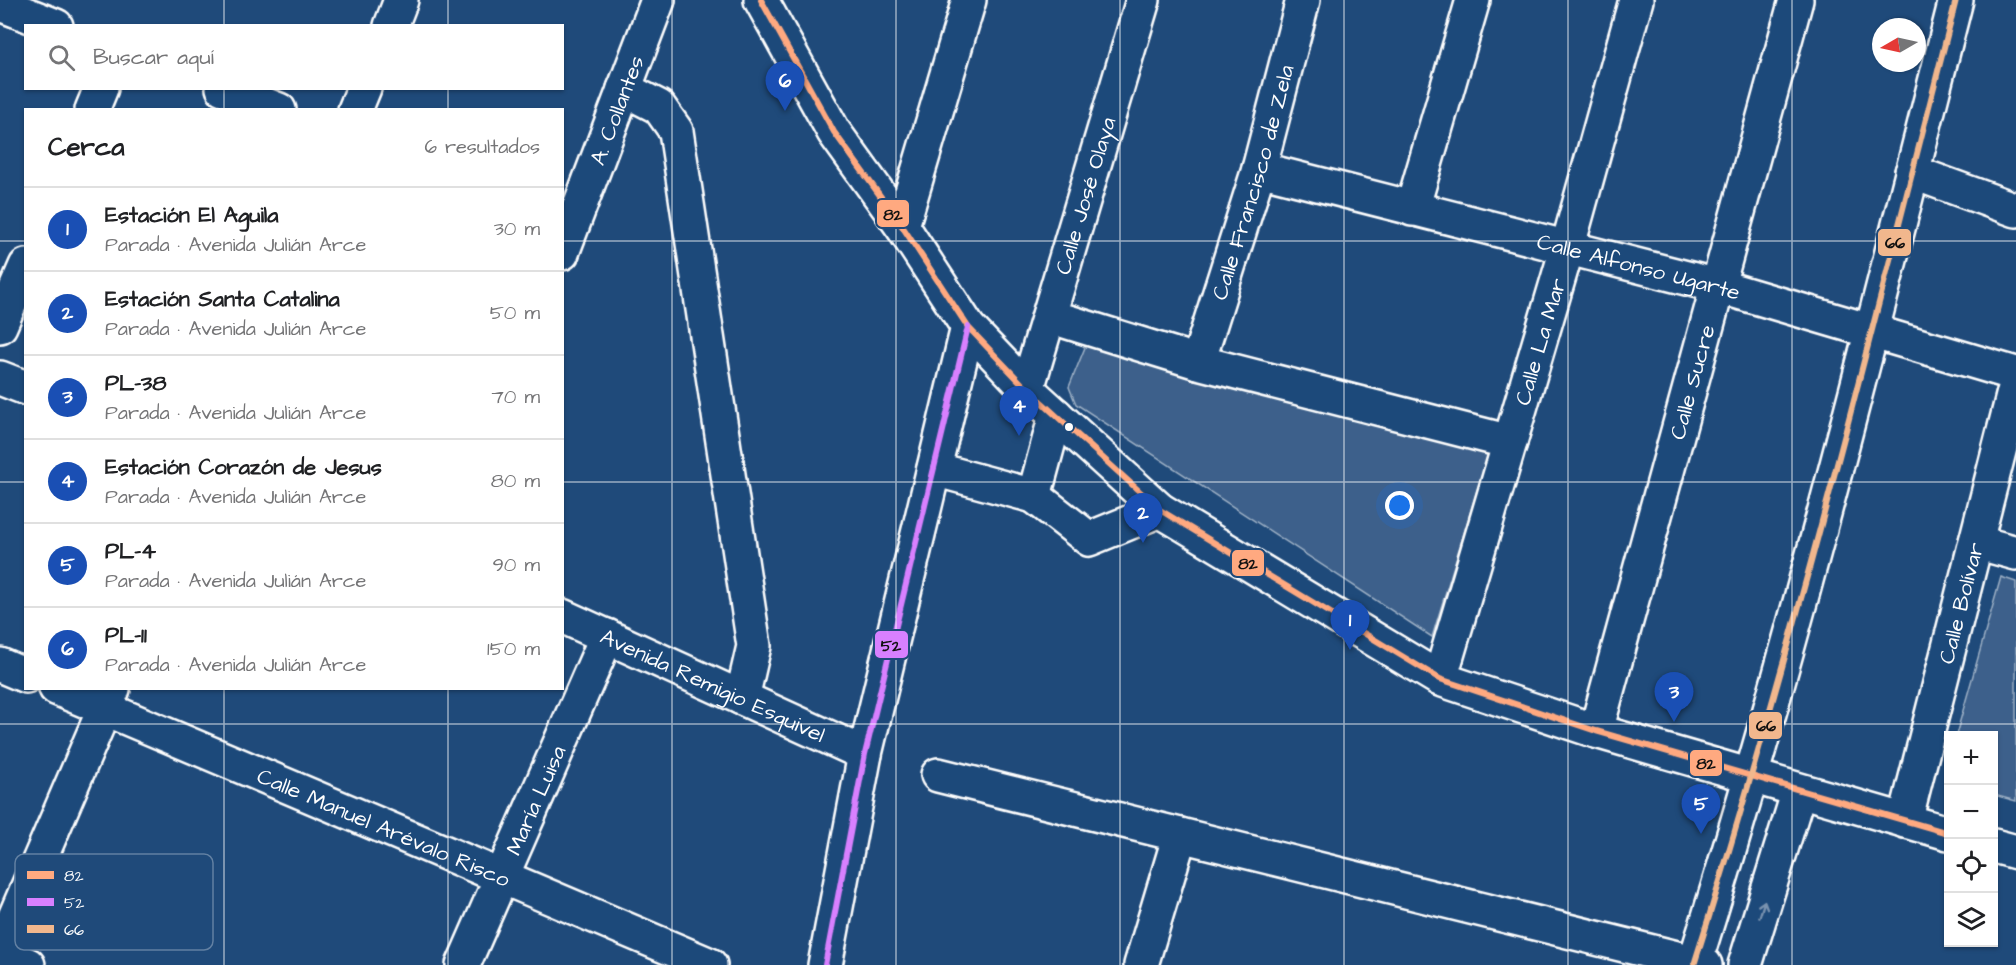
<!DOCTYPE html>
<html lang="es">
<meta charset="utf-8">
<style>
:root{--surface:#fff;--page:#f6f6f6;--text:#202124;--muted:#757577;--line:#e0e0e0;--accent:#847042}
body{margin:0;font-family:"Architects Daughter",sans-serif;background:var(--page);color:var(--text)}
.controls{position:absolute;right:18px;bottom:18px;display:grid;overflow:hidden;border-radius:0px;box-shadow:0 2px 4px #0004}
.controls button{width:54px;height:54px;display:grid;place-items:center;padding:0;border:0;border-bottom:2px solid var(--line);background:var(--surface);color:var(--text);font:30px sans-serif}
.compass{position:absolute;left:1872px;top:18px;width:54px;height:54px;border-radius:50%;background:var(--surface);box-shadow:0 2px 4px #0004;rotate:261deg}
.you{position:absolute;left:1400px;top:506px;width:21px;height:21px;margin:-15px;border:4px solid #fff;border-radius:50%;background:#1a73e8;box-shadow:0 0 0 9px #1a73e833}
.badge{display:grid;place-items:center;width:39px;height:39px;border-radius:50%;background:var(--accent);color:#fff;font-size:20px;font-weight:700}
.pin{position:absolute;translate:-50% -50px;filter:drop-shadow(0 2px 3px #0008)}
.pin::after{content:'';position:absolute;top:32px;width:21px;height:18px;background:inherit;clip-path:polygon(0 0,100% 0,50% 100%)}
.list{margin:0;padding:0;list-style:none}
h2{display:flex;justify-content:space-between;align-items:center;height:78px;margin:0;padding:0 24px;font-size:26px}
h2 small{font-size:20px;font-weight:400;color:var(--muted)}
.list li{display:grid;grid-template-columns:39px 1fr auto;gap:18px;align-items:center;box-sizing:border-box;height:84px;padding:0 24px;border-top:2px solid var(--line)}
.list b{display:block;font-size:22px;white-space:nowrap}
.list p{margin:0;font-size:20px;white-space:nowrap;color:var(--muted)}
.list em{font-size:20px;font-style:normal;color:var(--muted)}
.icon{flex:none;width:33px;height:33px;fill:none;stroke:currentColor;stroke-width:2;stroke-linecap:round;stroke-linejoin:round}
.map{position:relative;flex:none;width:2016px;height:965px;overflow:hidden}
.search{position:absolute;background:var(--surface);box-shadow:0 2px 4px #0004;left:24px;top:24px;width:540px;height:66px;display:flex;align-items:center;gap:15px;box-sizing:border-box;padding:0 21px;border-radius:0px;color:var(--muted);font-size:22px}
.panel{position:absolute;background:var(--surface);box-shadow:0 2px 4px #0004;left:24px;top:108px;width:540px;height:582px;border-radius:0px}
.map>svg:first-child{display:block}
.green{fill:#3c618b;stroke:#9eb0c5;stroke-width:1.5}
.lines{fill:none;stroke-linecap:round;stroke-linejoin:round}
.minor-casing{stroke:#fff;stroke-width:38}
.major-casing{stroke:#fff;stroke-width:38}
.minor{stroke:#1f4a7a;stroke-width:33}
.major{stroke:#1f4a7a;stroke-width:33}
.bus-1-casing{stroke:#1f4a7a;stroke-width:10}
.bus-2-casing{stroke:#1f4a7a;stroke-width:10}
.bus-3-casing{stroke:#1f4a7a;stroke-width:10}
.bus-1{stroke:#ffa980;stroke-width:6}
.bus-2{stroke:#d880ff;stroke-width:6}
.bus-3{stroke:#f1b78d;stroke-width:6}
.oneway{stroke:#7992af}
.grid{fill:none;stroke:#fff;stroke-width:1.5;stroke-opacity:0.55}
.bus-dot{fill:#fff;stroke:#1f4a7a;stroke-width:2}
.labels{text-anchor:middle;stroke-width:6;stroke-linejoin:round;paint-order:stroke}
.street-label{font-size:22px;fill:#fff;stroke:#1f4a7a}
.key{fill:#1f4a7a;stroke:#6280a2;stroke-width:1.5}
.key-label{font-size:16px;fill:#fff}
.line-badge{stroke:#1f4a7a;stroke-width:2}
.pale-badge-label{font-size:16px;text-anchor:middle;font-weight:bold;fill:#111}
</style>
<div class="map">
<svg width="2016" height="965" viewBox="0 0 2016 965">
<rect width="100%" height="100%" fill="#1f4a7a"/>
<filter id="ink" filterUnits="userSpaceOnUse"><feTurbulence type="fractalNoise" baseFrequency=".0167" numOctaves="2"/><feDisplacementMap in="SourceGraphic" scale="12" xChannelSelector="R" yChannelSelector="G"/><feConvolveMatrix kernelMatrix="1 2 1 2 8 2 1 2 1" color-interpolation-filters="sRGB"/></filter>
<g filter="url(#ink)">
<path class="green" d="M 1086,345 L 1490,448 L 1432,637 L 1076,404 L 1069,387 Z
M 2001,577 L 2016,582 L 2016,801 L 1994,795 L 1994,736 L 1956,735 Z"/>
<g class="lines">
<defs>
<g id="minor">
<path d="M 0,4 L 56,26"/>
<path d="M 391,26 L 401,0"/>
<path d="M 223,88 L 279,110"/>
<path d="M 624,89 L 659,107 L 676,131 L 754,646 L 742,698"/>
<path d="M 92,110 L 101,88"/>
<path d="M 355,110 L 364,88"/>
<path id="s1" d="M 1259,169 L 1718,286 L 2016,374"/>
<path d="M 1912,172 L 2016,210"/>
<path d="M 1412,209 L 1473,0"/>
<path d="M 902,226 L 969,0"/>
<path id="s2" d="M 562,253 L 658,0"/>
<path d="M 1049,316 L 1198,362 L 1510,442"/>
<path d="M 0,326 L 26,266"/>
<path id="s3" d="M 1198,362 L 1259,169 L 1303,0"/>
<path d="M 0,378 L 26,388"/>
<path id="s4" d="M 1027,389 L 1143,0"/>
<path d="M 1056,415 L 1034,496 L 1089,539 L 1160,510"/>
<path d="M 934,469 L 1034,496"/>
<path d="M 1976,542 L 2016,553"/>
<path id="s5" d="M 562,616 L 865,754"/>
<path d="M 0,665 L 26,676"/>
<path id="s6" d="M 1440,679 L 1567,249 L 1636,0"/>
<path id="s7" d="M 56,688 L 710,965"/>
<path id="s8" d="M 1596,731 L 1796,0"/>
<path d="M 938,775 L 1705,965"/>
<path id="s9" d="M 1905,821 L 2016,384"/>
<path d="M 0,952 L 113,689"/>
<path d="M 0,953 L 28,965"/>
<path id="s10" d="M 463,965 L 607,636"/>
<path d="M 825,965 L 865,754 L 968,327"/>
<path d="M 1141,965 L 1180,835"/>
<path d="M 1694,965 C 1794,647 1874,323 1956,0"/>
<path d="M 1745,965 L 1799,791"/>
</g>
<path id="major" d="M 761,0 L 834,132 L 902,226 L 968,327 L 1027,389 L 1160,510 L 1440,679 L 1596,731 L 1948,833
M 1994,846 L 2016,852"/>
</defs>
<use href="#minor" class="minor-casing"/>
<use href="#major" class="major-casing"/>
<use href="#minor" class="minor"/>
<use href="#major" class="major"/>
<defs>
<path id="bus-1" d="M 761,0 L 834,132 L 902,226 L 968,327 L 1027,389 L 1160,510 L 1440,679 L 1596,731 L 1948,833"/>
<path id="bus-2" d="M 825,965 L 865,754 L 968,327"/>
<path id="bus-3" d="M 1694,965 C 1794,647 1874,323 1956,0"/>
</defs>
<use href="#bus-1" class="bus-1-casing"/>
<use href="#bus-2" class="bus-2-casing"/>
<use href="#bus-3" class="bus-3-casing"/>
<use href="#bus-1" class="bus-1"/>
<use href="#bus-2" class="bus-2"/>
<use href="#bus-3" class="bus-3"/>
</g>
<defs><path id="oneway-shaft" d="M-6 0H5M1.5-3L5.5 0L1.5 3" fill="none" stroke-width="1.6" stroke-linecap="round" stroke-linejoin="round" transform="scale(1.5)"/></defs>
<use class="oneway" href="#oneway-shaft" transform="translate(1762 909) rotate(-73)"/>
</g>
<path class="grid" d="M 224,0 L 224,26M 448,0 L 448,26M 672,0 L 672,965M 896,0 L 896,965M 1120,0 L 1120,965M 1344,0 L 1344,965M 1568,0 L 1568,965M 1792,0 L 1792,965M 224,88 L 224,110M 448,88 L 448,110M 0,241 L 26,241M 562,241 L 2016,241M 0,482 L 26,482M 562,482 L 2016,482M 224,688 L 224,965M 448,688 L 448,965M 0,724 L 2016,724"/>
<circle class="bus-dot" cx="1069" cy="427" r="5"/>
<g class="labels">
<g class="street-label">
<text dy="8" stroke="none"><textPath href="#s2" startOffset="153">A. Collantes</textPath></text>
<text dy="8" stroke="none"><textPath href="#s3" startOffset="188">Calle Francisco de Zela</textPath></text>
<text dy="8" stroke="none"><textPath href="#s4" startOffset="202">Calle José Olaya</textPath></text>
<text dy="8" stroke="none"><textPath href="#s1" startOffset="392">Calle Alfonso Ugarte</textPath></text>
<text dy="8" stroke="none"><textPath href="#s6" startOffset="352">Calle La Mar</textPath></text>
<text dy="8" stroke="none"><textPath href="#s8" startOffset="362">Calle Sucre</textPath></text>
<text dy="8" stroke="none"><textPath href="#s9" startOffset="225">Calle Bolívar</textPath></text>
<text dy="8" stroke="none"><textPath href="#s5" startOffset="166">Avenida Remigio Esquivel</textPath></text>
<text dy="8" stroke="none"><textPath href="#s10" startOffset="180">María Luisa</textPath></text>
<text dy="8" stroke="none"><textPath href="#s7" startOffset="356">Calle Manuel Arévalo Risco</textPath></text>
</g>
</g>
<rect x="15" y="854" width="198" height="96" rx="9" class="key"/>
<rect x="27" y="871" width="27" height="8" fill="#ffa980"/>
<rect x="27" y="898" width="27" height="8" fill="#d880ff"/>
<rect x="27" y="925" width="27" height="8" fill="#f1b78d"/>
<g class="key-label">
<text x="64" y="881">82</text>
<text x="64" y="908">52</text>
<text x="64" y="935">66</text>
</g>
<g class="line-badge">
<rect x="876" y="199" width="34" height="29" rx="6" fill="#ffa980"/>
<rect x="1877" y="228" width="35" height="29" rx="6" fill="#f1b78d"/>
<rect x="1231" y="549" width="34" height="28" rx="6" fill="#ffa980"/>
<rect x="874" y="630" width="35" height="29" rx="6" fill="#d880ff"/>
<rect x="1748" y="711" width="35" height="29" rx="6" fill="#f1b78d"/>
<rect x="1689" y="749" width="34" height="28" rx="6" fill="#ffa980"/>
</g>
<g class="pale-badge-label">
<text x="893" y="220">82</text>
<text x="1895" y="248">66</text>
<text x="1248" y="569">82</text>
<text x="891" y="651">52</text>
<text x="1766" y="731">66</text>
<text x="1706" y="769">82</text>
</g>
</svg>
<div class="controls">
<button>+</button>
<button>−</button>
<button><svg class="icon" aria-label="locate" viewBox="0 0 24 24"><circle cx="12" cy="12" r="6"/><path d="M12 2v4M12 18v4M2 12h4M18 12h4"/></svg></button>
<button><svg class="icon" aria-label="layers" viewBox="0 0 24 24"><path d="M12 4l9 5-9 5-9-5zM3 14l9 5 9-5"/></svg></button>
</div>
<svg class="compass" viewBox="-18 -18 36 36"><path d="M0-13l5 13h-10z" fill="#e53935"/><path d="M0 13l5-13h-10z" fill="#757577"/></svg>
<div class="you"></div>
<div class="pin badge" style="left:1350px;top:650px;background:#1a4fb4">1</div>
<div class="pin badge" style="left:1143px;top:543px;background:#1a4fb4">2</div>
<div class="pin badge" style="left:1674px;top:722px;background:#1a4fb4">3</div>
<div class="pin badge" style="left:1019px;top:436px;background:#1a4fb4">4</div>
<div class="pin badge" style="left:1701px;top:834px;background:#1a4fb4">5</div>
<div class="pin badge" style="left:785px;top:111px;background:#1a4fb4">6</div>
<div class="search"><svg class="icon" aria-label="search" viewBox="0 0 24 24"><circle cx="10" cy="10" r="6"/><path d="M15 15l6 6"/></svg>Buscar aquí</div>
<section class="panel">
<h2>Cerca<small>6 resultados</small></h2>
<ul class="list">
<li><span class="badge" style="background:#1a4fb4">1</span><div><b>Estación El Aguila</b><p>Parada · Avenida Julián Arce</p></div><em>30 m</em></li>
<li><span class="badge" style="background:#1a4fb4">2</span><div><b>Estación Santa Catalina</b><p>Parada · Avenida Julián Arce</p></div><em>50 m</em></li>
<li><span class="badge" style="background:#1a4fb4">3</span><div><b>PL-38</b><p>Parada · Avenida Julián Arce</p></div><em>70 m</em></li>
<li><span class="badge" style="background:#1a4fb4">4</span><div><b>Estación Corazón de Jesus</b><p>Parada · Avenida Julián Arce</p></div><em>80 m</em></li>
<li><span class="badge" style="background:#1a4fb4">5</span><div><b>PL-4</b><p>Parada · Avenida Julián Arce</p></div><em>90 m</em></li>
<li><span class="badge" style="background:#1a4fb4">6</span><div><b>PL-11</b><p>Parada · Avenida Julián Arce</p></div><em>150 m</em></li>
</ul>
</section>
</div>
